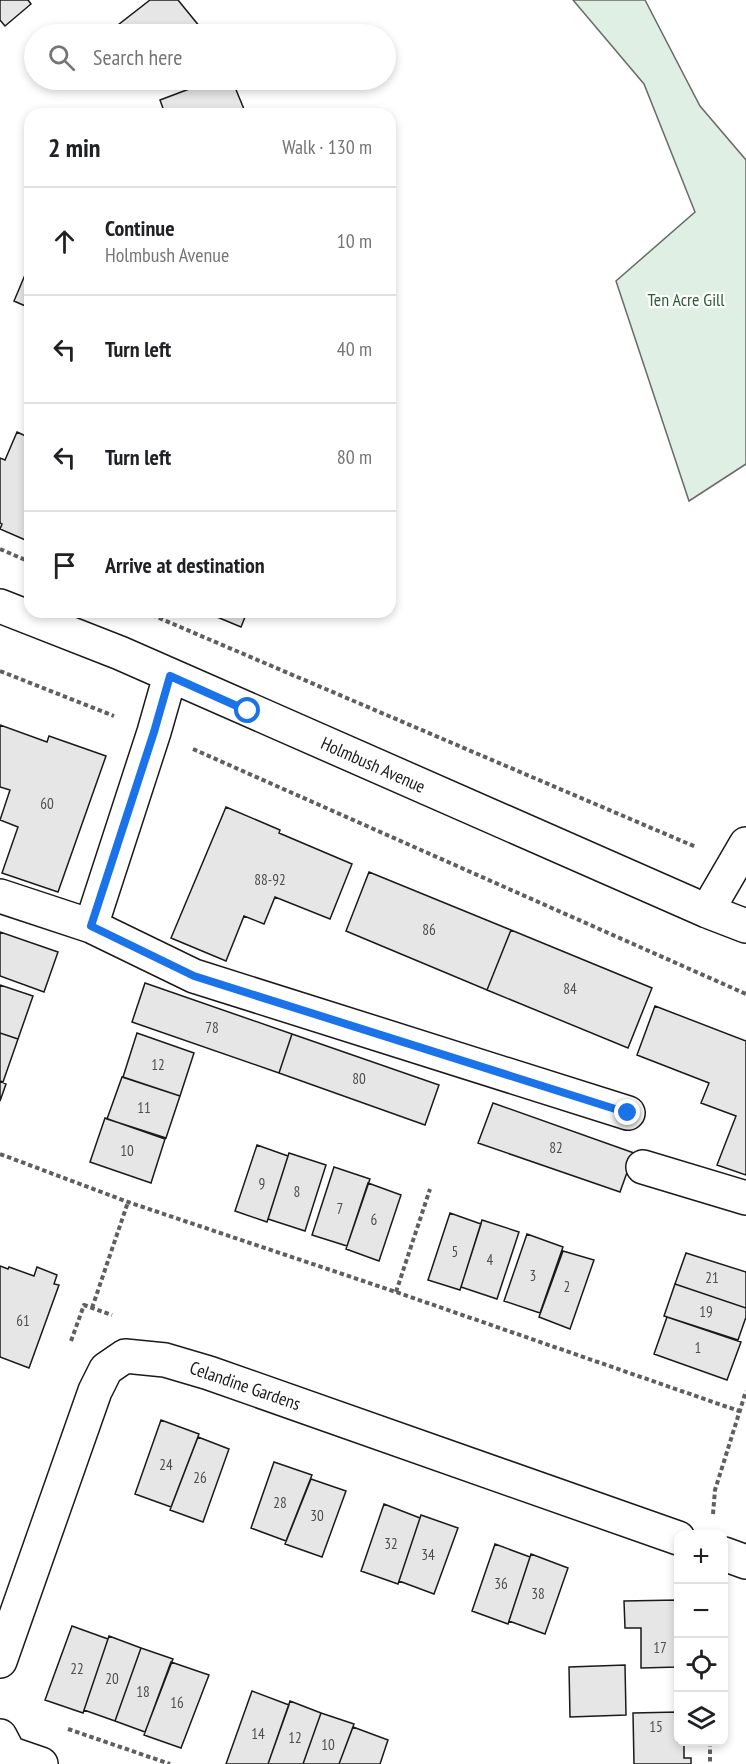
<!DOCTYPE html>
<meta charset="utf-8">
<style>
:root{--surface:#fff;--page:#f2f2f2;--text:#202124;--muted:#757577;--line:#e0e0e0}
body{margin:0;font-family:"PT Sans Narrow",sans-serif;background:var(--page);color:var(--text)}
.controls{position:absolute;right:18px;bottom:18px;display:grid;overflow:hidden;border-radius:12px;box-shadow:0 3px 9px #0003}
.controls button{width:54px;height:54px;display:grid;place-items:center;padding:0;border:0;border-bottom:2px solid var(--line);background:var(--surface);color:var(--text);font:30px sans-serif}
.stop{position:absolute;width:18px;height:18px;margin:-14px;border:4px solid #1a73e8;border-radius:50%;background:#fff}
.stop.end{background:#1a73e8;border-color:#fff;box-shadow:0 2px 6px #0008}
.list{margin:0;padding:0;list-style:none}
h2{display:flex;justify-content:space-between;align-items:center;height:78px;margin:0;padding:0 24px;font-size:26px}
h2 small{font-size:20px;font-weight:400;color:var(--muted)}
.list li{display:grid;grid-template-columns:39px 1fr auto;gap:18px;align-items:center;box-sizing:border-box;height:108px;padding:0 24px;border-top:2px solid var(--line)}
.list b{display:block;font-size:22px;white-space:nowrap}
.list p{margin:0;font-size:20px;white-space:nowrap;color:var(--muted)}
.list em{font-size:20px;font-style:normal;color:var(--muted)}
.icon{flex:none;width:33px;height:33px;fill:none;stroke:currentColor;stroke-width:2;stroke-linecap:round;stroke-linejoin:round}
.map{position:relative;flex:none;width:746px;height:1764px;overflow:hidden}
.search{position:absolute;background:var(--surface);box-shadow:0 3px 9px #0003;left:24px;top:24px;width:372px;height:66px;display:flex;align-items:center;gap:15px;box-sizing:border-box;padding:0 21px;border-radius:33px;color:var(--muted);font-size:22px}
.panel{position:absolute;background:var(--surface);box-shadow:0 3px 9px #0003;left:24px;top:108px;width:372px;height:510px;border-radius:18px}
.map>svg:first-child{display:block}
.green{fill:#e0efe3;stroke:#6a6a6a;stroke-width:1.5}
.building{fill:#e6e6e6;stroke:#1a1a1a;stroke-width:1.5}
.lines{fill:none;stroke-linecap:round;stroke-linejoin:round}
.minor-casing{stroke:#1a1a1a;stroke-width:36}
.path{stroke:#5f5f5f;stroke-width:4;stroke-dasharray:4.5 3;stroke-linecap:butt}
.minor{stroke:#fff;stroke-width:33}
.route{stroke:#1a73e8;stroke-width:8}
.labels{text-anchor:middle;stroke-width:4.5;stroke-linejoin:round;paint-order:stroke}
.number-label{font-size:15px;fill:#4d4d4d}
.park-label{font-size:18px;fill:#2b5a34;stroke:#fff}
.street-label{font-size:18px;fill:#1a1a1a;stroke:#fff}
</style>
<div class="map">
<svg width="746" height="1764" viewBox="0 0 746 1764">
<rect width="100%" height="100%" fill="#fff"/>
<path class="green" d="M 573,0 L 645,0 L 700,106 L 746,160 L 746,464 L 689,501 L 616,281 L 695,212 L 644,84 Z"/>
<path class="building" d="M 0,0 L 28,0 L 31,4 L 5,26 L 0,20 Z
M 150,0 L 178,0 L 200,27 L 191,34 L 110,34 L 109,32 Z
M 213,80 L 232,80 L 246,114 L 165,114 L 160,100 Z
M 30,263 L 30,308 L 14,301 Z
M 17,432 L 30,438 L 30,542 L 0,529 L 2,524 L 0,523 L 0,458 L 5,460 Z
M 205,612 L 247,612 L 241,627 Z
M 0,725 L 47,742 L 49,736 L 106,756 L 58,892 L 2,873 L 18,827 L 0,820 L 10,790 L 0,787 Z
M 226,807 L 280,830 L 279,833 L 352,864 L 330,919 L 275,897 L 264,924 L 244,916 L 226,961 L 171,938 Z
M 369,872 L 511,930 L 487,990 L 346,931 Z
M 511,930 L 652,988 L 628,1048 L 487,990 Z
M 0,932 L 58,952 L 44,992 L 0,976 Z
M 145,983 L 292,1034 L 279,1073 L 132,1022 Z
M 0,985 L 33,996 L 18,1039 L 0,1033 Z
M 655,1006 L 746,1041 L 746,1175 L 717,1165 L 736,1116 L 701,1103 L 709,1083 L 637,1055 Z
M 0,1033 L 18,1039 L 3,1082 L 0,1081 Z
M 137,1033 L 194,1053 L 180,1096 L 123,1077 Z
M 292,1034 L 439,1085 L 425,1125 L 279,1073 Z
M 122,1077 L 180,1096 L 166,1138 L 107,1119 Z
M 0,1081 L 6,1084 L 0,1101 Z
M 493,1103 L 634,1153 L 620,1192 L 478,1143 Z
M 105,1118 L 165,1139 L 151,1183 L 90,1162 Z
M 257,1145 L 288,1156 L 267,1222 L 235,1211 Z
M 289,1153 L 326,1165 L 305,1231 L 268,1219 Z
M 334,1167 L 370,1179 L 347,1246 L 312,1235 Z
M 368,1183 L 401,1195 L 379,1261 L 346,1249 Z
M 450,1213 L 481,1224 L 460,1290 L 428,1280 Z
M 482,1220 L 519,1232 L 497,1299 L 461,1287 Z
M 527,1234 L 563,1247 L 540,1313 L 504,1301 Z
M 563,1251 L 594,1260 L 570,1329 L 539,1317 Z
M 686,1253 L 746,1272 L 746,1308 L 675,1284 Z
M 0,1266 L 8,1269 L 9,1267 L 34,1276 L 37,1267 L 57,1275 L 54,1284 L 59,1285 L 29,1368 L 0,1357 Z
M 675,1284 L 746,1308 L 746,1317 L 738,1340 L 664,1316 Z
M 667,1317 L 741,1342 L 727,1380 L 654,1354 Z
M 161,1420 L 199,1434 L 171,1507 L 135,1494 Z
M 198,1437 L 229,1449 L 203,1522 L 170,1510 Z
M 274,1462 L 312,1475 L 286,1541 L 251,1528 Z
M 311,1479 L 346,1491 L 322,1557 L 285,1544 Z
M 384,1504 L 420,1518 L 398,1584 L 361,1571 Z
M 421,1515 L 458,1528 L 434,1594 L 399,1581 Z
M 495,1544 L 530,1557 L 508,1624 L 472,1611 Z
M 531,1554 L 568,1568 L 545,1634 L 509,1621 Z
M 678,1600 L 678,1667 L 641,1668 L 641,1628 L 625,1628 L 624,1601 Z
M 72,1626 L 108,1639 L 83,1713 L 45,1700 Z
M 109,1636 L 141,1648 L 115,1721 L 84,1710 Z
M 141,1648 L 173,1659 L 145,1732 L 115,1721 Z
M 171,1662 L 209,1675 L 181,1748 L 144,1735 Z
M 625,1665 L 626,1715 L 570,1717 L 569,1667 Z
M 252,1691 L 289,1705 L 268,1764 L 226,1764 Z
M 290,1701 L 321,1713 L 303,1764 L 268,1764 Z
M 678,1712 L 678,1742 L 684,1742 L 684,1758 L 691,1758 L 691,1764 L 634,1764 L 633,1713 Z
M 321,1713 L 354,1724 L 339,1764 L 303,1764 Z
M 353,1727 L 388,1740 L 380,1764 L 339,1764 Z"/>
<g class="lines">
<defs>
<path id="minor" d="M 0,606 L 120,653 L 707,911 L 746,926
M 170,676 L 154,732 L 91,926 L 194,976 L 628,1113
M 0,896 L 91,926
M 707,911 L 746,844
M 643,1167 L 746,1198
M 724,1554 L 746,1562
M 0,1661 L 95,1391 L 106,1369 L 125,1356 L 165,1360 L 209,1373 L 678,1538
M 0,1736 L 9,1753 L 41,1764"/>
</defs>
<use href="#minor" class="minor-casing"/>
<path class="path" d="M 0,549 L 30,562
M 145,612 L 696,847
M 0,671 L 114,716
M 193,749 L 746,994
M 0,1154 L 128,1202 L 396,1292 L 739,1411
M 396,1292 L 430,1189
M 92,1308 L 128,1202
M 71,1341 L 84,1305 L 112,1315
M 713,1514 L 715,1490 L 746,1391
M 68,1729 L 170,1764
M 710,1742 L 710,1764"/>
<use href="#minor" class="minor"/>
</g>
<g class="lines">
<path class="route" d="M 248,711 L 170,676 L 154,732 L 91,926 L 194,976 L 628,1113"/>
</g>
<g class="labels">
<g class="number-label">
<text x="47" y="809">60</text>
<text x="270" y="885">88-92</text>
<text x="429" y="935">86</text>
<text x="570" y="994">84</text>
<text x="212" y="1033">78</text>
<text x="158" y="1070">12</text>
<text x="359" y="1084">80</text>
<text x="144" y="1113">11</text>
<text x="556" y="1153">82</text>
<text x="127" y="1156">10</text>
<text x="262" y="1189">9</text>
<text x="297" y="1197">8</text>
<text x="340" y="1214">7</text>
<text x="374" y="1225">6</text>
<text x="455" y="1257">5</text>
<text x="490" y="1265">4</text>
<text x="533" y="1281">3</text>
<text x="712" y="1283">21</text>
<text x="567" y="1292">2</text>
<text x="706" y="1317">19</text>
<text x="23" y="1326">61</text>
<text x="698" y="1353">1</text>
<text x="166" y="1470">24</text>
<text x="200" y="1483">26</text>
<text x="280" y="1508">28</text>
<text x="317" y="1521">30</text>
<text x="391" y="1549">32</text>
<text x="428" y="1560">34</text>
<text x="501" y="1589">36</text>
<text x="538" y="1599">38</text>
<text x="660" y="1653">17</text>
<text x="77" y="1674">22</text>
<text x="112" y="1684">20</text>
<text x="143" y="1697">18</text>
<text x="177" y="1708">16</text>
<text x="656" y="1732">15</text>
<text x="258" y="1739">14</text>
<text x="295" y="1743">12</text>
<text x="328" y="1750">10</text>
</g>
<g class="park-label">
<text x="686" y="306">Ten Acre Gill</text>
</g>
<g class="street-label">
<text transform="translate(373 765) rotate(24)" y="6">Holmbush Avenue</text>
<text transform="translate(245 1386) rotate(19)" y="6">Celandine Gardens</text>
</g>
</g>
</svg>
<div class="controls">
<button>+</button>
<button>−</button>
<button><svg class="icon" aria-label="locate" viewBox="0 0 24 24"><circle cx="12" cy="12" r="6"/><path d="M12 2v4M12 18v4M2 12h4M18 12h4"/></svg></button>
<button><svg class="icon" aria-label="layers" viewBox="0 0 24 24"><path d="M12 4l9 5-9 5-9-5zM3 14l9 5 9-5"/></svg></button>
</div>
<div class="stop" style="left:248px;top:711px"></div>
<div class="stop end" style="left:628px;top:1113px"></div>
<div class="search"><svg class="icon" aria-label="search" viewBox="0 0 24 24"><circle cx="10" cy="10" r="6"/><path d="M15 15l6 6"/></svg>Search here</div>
<section class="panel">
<h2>2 min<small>Walk · 130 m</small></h2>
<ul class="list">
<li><svg class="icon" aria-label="ahead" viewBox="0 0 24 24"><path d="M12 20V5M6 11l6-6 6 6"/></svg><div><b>Continue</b><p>Holmbush Avenue</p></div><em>10 m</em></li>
<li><svg class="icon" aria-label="left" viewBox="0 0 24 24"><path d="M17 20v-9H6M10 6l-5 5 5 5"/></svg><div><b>Turn left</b></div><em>40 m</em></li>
<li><svg class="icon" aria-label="left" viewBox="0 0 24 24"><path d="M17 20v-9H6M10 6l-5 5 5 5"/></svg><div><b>Turn left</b></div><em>80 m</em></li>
<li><svg class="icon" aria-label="arrive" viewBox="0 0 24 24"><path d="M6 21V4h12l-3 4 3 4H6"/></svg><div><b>Arrive at destination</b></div></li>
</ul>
</section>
</div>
